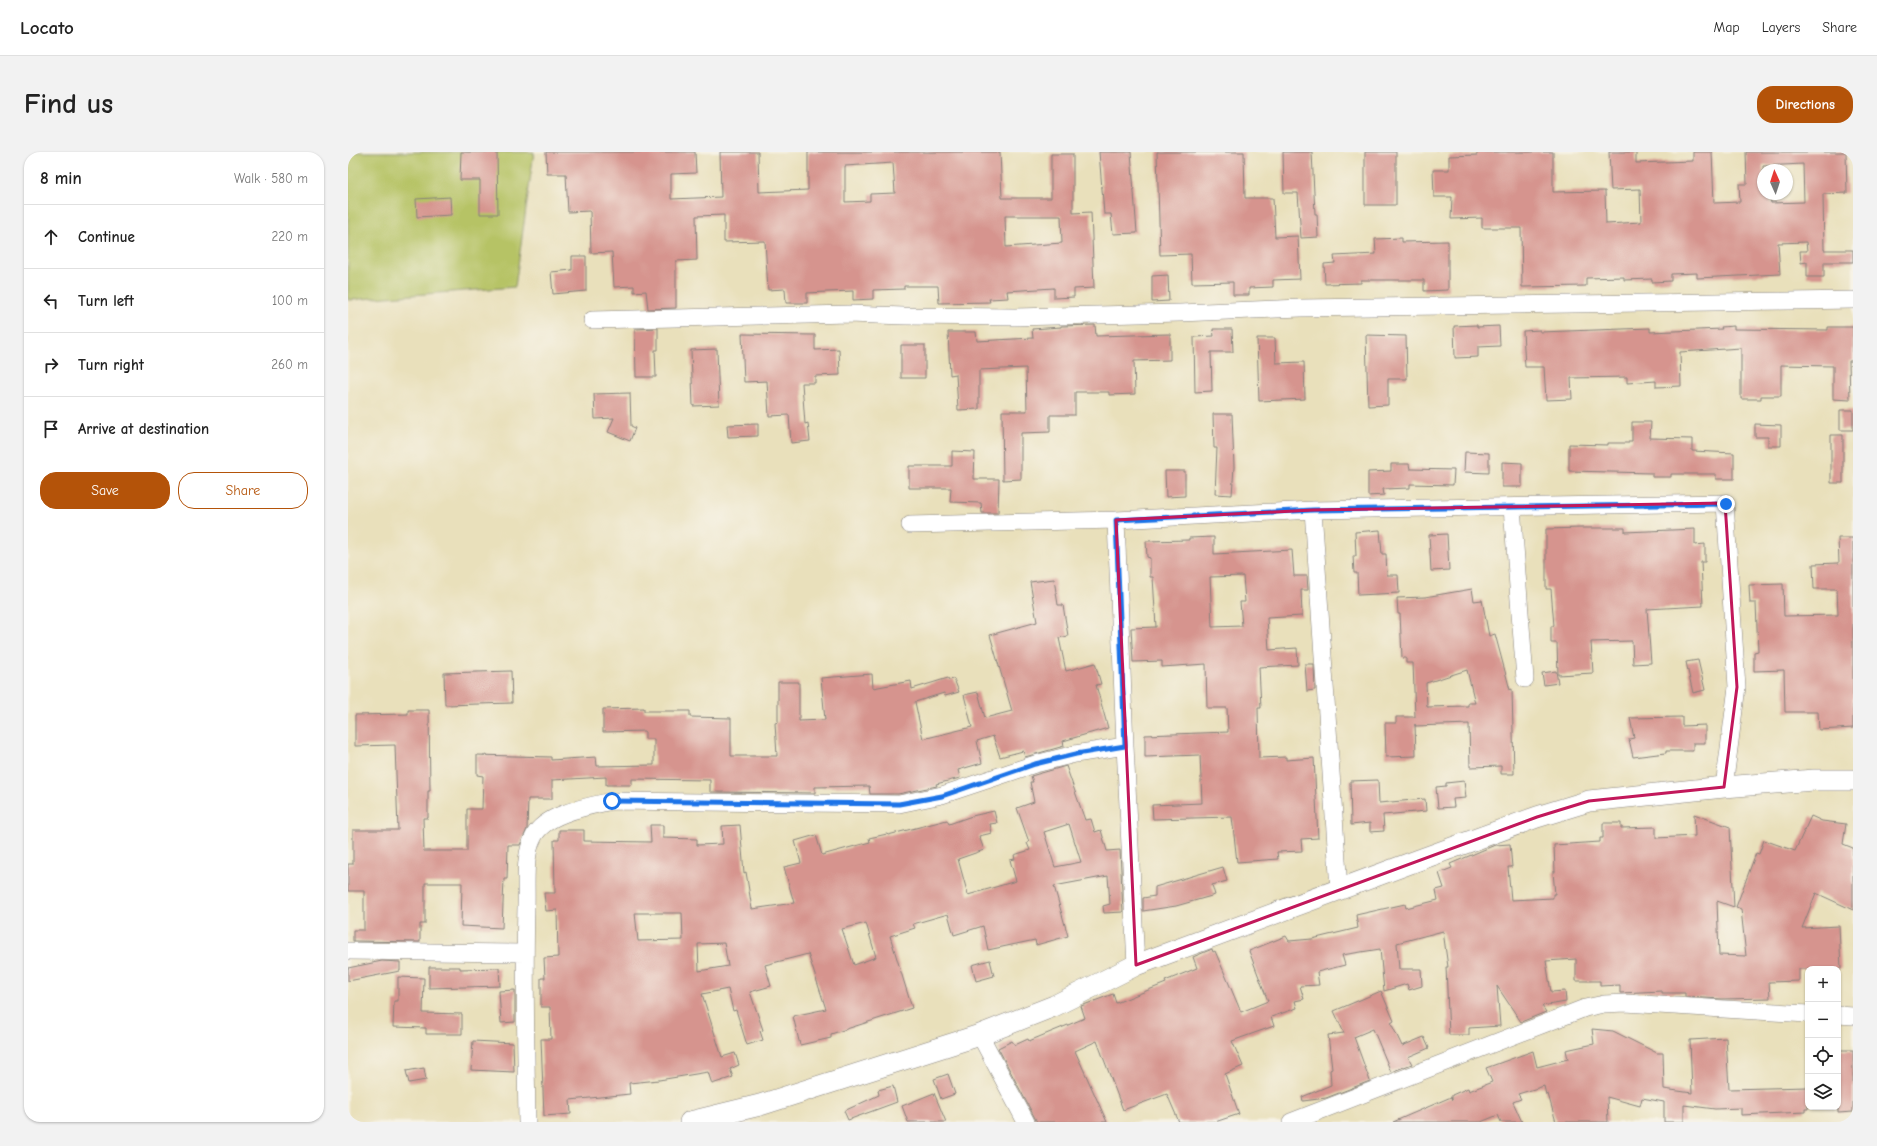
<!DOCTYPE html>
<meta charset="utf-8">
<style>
:root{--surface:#fff;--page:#f2f2f2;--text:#222;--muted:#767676;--line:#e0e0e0;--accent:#b45309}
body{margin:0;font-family:"Comic Neue",sans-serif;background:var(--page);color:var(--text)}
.controls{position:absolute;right:12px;bottom:12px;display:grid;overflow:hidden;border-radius:8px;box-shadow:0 1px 3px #0004}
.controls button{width:36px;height:36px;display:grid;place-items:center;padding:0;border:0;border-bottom:1px solid var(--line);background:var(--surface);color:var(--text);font:20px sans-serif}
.compass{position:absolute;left:1409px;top:12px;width:36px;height:36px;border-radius:50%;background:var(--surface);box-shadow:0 1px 3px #0004;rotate:357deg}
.stop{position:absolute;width:12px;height:12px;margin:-9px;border:3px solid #1a73e8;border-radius:50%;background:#fff}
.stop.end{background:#1a73e8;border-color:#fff;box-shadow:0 1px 4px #0008}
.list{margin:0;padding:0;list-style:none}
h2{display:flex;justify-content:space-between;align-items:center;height:52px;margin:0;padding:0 16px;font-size:17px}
h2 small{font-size:13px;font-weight:400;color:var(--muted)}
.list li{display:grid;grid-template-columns:26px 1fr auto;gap:12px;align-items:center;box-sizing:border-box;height:64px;padding:0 16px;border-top:1px solid var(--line)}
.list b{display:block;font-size:15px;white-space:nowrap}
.list em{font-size:13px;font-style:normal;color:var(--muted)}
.actions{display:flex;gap:8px;padding:12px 16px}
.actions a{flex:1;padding:9px 0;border:1px solid var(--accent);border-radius:16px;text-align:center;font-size:14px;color:var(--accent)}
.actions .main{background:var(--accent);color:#fff}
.icon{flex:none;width:22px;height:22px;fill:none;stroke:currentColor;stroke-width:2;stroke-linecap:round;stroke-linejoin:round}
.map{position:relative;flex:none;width:1505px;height:970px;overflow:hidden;border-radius:16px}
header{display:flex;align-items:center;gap:24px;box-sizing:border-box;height:56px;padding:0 20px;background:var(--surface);border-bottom:1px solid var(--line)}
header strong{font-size:19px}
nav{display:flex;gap:22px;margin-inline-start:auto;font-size:14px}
.intro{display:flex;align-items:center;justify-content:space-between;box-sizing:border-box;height:96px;padding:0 24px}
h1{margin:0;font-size:28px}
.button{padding:10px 18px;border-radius:16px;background:var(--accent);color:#fff;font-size:14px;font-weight:700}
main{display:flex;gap:24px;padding:0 24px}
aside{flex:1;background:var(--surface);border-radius:16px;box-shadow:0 1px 3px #0004}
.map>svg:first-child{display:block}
.green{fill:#b6c365;stroke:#6c7250}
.building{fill:#d6948e;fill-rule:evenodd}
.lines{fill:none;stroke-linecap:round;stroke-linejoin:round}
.minor-casing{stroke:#86817b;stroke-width:18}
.tertiary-casing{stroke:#86817b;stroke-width:22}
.minor{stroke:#fff;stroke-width:17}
.tertiary{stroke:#fff;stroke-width:21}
.route{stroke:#1a73e8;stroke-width:5}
.marked{fill:none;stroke:#c2185b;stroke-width:3;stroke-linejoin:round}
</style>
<header>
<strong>Locato</strong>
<nav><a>Map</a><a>Layers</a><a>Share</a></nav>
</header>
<div class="intro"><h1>Find us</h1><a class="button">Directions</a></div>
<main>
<aside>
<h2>8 min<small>Walk · 580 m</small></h2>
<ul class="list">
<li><svg class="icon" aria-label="ahead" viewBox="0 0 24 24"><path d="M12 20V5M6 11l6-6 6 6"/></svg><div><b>Continue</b></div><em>220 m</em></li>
<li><svg class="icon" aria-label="left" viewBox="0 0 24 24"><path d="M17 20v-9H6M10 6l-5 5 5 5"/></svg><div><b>Turn left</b></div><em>100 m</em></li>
<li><svg class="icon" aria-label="right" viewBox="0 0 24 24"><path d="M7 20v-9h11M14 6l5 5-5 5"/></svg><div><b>Turn right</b></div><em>260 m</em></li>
<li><svg class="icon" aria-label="arrive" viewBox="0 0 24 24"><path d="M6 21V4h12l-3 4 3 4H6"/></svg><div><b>Arrive at destination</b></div></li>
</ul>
<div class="actions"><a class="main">Save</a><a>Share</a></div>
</aside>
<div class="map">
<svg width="1505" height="970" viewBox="0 0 1505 970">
<rect width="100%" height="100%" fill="#f7f3e8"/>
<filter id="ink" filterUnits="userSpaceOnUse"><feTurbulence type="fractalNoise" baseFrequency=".025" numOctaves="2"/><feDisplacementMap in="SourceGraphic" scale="8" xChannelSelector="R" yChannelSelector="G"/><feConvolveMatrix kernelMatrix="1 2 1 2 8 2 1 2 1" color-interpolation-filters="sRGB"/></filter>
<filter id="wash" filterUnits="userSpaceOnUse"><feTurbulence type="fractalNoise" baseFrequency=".012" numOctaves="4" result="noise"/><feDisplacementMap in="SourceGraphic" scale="16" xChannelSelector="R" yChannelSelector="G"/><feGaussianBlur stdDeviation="0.9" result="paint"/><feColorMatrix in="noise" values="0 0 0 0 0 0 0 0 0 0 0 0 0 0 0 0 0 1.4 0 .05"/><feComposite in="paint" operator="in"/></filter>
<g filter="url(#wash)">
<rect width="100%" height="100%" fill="#e9e0bb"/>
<path class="green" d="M 0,0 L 186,0 L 167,135 L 0,148 Z"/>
<g id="blocks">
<path class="building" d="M 113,0 L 149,0 L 150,62 L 132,62 L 132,28 L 112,28 Z
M 198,0 L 347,0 L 348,21 L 323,22 L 323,47 L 373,45 L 372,0 L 410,0 L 411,40 L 460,38 L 460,0 L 652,0 L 654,46 L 703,46 L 703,2 L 725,2 L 725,61 L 743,60 L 746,136 L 726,137 L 726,145 L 706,146 L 706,136 L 659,139 L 660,146 L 641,147 L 642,150 L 591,151 L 590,134 L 556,134 L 556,137 L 525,138 L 525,147 L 505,148 L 505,139 L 479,140 L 459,141 L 459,151 L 438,151 L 437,137 L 420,138 L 417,89 L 376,90 L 376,63 L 348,64 L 349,108 L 328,109 L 328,156 L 300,157 L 298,139 L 286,140 L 286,134 L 266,135 L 264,100 L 243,101 L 242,59 L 220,60 L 218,22 L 199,22 ZM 545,11 L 547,41 L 522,42 L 522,49 L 497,50 L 497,14 ZM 657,64 L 713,64 L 714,91 L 658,95 Z
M 751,0 L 783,0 L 789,81 L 765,82 L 763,62 L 756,62 Z
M 809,0 L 896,0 L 897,46 L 925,46 L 927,85 L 950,84 L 952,127 L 925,128 L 925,135 L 901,136 L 901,143 L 885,143 L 885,130 L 844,131 L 843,102 L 812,103 Z
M 935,0 L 964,0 L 967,62 L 969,62 L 970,85 L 953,86 L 950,41 L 936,41 Z
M 1017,0 L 1048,0 L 1048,53 L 1017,53 Z
M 1129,0 L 1205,0 L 1205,40 L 1257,39 L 1258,72 L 1293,70 L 1292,37 L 1263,38 L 1261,0 L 1288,0 L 1288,11 L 1345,9 L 1345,0 L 1364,0 L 1366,51 L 1392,50 L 1391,32 L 1399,32 L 1398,0 L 1498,0 L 1499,41 L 1475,42 L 1476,98 L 1505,98 L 1505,110 L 1476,110 L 1476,125 L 1459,125 L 1459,110 L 1453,111 L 1452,99 L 1459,99 L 1458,90 L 1430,91 L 1432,122 L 1349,126 L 1349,121 L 1323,122 L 1323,129 L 1304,130 L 1304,127 L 1276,128 L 1276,125 L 1238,126 L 1238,134 L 1174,135 L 1173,76 L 1134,76 L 1134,66 L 1103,67 L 1104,45 L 1086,45 L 1085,18 L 1101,18 L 1101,4 L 1129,3 ZM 1455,12 L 1456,50 L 1423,51 L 1422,42 L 1415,42 L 1415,14 Z
M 102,45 L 103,63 L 69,65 L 68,47 Z
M 1054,86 L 1054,90 L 1100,89 L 1100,138 L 1076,139 L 1076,128 L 1013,128 L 1013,131 L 977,132 L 976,112 L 987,111 L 986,104 L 1028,102 L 1027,87 Z
M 224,104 L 238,104 L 238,139 L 205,142 L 203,120 L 224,118 Z
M 820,123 L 821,149 L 804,150 L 804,124 Z
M 747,173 L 748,184 L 822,182 L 822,208 L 786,209 L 787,242 L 761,243 L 761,240 L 727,240 L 727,263 L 702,263 L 702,280 L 673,281 L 673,327 L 655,328 L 654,259 L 679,259 L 678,216 L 631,218 L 631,257 L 610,258 L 608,222 L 602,223 L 600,180 L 628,180 L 629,189 L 685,186 L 684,177 L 713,175 L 713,174 Z
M 1129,173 L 1129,175 L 1151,174 L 1152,194 L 1130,195 L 1130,205 L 1107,206 L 1106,174 Z
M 1386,174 L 1386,177 L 1480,178 L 1480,175 L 1505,175 L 1505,209 L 1501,209 L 1502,248 L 1485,247 L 1485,214 L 1433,213 L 1433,244 L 1413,244 L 1413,247 L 1393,247 L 1393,196 L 1332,200 L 1333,234 L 1308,235 L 1308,229 L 1279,231 L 1279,225 L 1223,226 L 1224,247 L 1198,248 L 1196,215 L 1177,215 L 1175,179 L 1192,178 L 1192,180 L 1302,176 L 1302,180 L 1374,177 L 1373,175 Z
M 310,176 L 310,198 L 307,198 L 308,225 L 288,225 L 287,177 Z
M 865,177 L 884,177 L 885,200 L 863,200 L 864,239 L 847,240 L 846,185 L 866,184 Z
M 394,182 L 467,183 L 467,198 L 491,197 L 492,223 L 467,224 L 467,231 L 454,231 L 457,272 L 460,271 L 462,289 L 443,291 L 441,263 L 421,264 L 419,229 L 396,230 Z
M 1018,183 L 1058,184 L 1059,227 L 1040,227 L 1040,253 L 1020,254 Z
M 909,186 L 927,186 L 928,211 L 956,210 L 957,247 L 911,249 Z
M 553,193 L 577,193 L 577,226 L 553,226 Z
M 369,197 L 371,253 L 345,254 L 343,198 Z
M 282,241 L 283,274 L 287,276 L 282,289 L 260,280 L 266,266 L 247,267 L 246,242 Z
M 1492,258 L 1505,258 L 1505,278 L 1492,278 Z
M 865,262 L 884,262 L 886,315 L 884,343 L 867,342 L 869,296 L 866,296 Z
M 1284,270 L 1303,270 L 1302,286 L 1344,287 L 1344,299 L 1386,301 L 1386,327 L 1368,327 L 1368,322 L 1323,322 L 1323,325 L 1304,325 L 1304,321 L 1221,319 L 1221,292 L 1260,293 L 1260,291 L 1281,291 L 1281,289 L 1284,289 Z
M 410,272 L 410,284 L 380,285 L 379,273 Z
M 1407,272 L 1433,273 L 1433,294 L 1420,294 L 1420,285 L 1407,285 Z
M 1483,283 L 1495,283 L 1495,331 L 1483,331 Z
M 604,299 L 627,300 L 626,327 L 651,327 L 650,361 L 634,361 L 633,351 L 602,350 L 603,336 L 561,336 L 561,314 L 604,314 Z
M 1117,300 L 1141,301 L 1141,321 L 1116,320 Z
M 1154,310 L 1174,311 L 1174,335 L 1154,335 Z
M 1043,312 L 1061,312 L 1062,317 L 1106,318 L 1105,333 L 1062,332 L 1062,336 L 1035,337 L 1036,343 L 1020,344 L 1020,320 L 1043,319 Z
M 817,319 L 837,319 L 837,344 L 818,345 Z
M 1233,376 L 1277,376 L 1277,380 L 1347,377 L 1347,393 L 1357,392 L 1357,410 L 1353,410 L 1355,454 L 1299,457 L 1303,511 L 1285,512 L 1284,489 L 1243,490 L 1245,521 L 1210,523 L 1209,491 L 1203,491 L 1203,474 L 1206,474 L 1203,437 L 1198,437 L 1198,377 Z
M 1032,378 L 1034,402 L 1038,402 L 1039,423 L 1050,423 L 1051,441 L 1010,443 L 1009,421 L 1006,421 L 1005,404 L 1008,404 L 1007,380 Z
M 1099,382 L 1101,418 L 1083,419 L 1081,383 Z
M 866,385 L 866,402 L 944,398 L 946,424 L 959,424 L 960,438 L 953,438 L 954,464 L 919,466 L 921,498 L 949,496 L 950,513 L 911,515 L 913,556 L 910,556 L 911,606 L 938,605 L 938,608 L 966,606 L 970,686 L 953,687 L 954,699 L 929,700 L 930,707 L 889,710 L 884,665 L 805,667 L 804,653 L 854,651 L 852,603 L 797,605 L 797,583 L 880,580 L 879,556 L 859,556 L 858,512 L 814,515 L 814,509 L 785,510 L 783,476 L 808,475 L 805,425 L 802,425 L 802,406 L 799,405 L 798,389 L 841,388 L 841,386 ZM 895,424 L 897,450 L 892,450 L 894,474 L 864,475 L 862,425 Z
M 1490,386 L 1505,386 L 1505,576 L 1471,578 L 1470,560 L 1437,560 L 1436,518 L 1406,519 L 1406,500 L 1410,499 L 1408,451 L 1402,451 L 1401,433 L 1435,432 L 1436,464 L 1490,463 L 1489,437 L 1466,437 L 1465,412 L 1491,411 Z
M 706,427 L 710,453 L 715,453 L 720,484 L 711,486 L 718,519 L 747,511 L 753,532 L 748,533 L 760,576 L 715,589 L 716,594 L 677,605 L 675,599 L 652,605 L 645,584 L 629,589 L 634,611 L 610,618 L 612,626 L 588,632 L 589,634 L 550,642 L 522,642 L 521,634 L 467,635 L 467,641 L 362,640 L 362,628 L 284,627 L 284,633 L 258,633 L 258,625 L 204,628 L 204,647 L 180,647 L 179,677 L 172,693 L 160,693 L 159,727 L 156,727 L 154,776 L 113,774 L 114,731 L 77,731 L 77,772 L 72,772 L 72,790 L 5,789 L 5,778 L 16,778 L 16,739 L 0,739 L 0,712 L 5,712 L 5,678 L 50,678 L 47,593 L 7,594 L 7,563 L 60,562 L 60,558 L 81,558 L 82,639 L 80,639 L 80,666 L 75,666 L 76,699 L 119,699 L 119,657 L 134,657 L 135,624 L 129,623 L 129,603 L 203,605 L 203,608 L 248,605 L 249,614 L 306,613 L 306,587 L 297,587 L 297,579 L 255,580 L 255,557 L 296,556 L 296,559 L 342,559 L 342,565 L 383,566 L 383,604 L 429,604 L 427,571 L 430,570 L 430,530 L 451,530 L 451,569 L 477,568 L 473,526 L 524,522 L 525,536 L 563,529 L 564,537 L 600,526 L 601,528 L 606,527 L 611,540 L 597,544 L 596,541 L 567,550 L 575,587 L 624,575 L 616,543 L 630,540 L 637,566 L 664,559 L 642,483 L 689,470 L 682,430 Z
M 1124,437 L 1126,449 L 1134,448 L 1141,484 L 1147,482 L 1162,538 L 1164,537 L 1166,622 L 1153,622 L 1153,614 L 1122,615 L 1121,572 L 1067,574 L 1067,572 L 1068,604 L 1038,605 L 1037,571 L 1048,571 L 1048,565 L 1067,565 L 1065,511 L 1058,511 L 1058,506 L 1054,506 L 1052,462 L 1050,462 L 1049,446 L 1077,445 ZM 1119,518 L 1127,551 L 1120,551 L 1120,554 L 1079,555 L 1078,531 Z
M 1350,508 L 1357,538 L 1345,541 L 1338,510 Z
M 957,512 L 966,512 L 967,538 L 959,539 Z
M 163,519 L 164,551 L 97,553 L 96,521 Z
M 1208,519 L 1210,531 L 1196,533 L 1194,521 Z
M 1334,565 L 1334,574 L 1357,573 L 1357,591 L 1345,591 L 1345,599 L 1318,599 L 1318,601 L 1285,605 L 1281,587 L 1286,586 L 1282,566 Z
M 718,614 L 737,668 L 743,667 L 747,680 L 753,678 L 759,699 L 772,698 L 775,760 L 756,761 L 755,754 L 762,752 L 760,724 L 706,734 L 720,784 L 688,793 L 687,788 L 640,798 L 635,774 L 606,783 L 600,762 L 565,772 L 567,776 L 542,784 L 564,856 L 483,882 L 483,886 L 452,893 L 445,864 L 478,857 L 460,802 L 417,813 L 423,834 L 402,840 L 415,878 L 412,879 L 415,888 L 399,893 L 388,858 L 385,859 L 380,837 L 354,842 L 374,905 L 387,901 L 391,913 L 382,917 L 385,925 L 364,932 L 360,920 L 311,928 L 281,931 L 282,942 L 222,948 L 223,962 L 196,964 L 193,887 L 203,887 L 202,855 L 193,855 L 193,826 L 197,826 L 196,806 L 210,805 L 209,758 L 198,759 L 196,741 L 207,741 L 206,688 L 211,688 L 211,678 L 236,678 L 236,689 L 303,690 L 302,673 L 315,673 L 315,686 L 349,687 L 349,693 L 375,692 L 374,674 L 392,673 L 396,721 L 398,720 L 404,757 L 446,751 L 436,715 L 453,711 L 447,689 L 468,683 L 474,703 L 522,690 L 521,686 L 539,682 L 540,683 L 599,668 L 601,672 L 624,664 L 646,659 L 649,671 L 642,672 L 644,681 L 631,684 L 636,698 L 610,707 L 620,743 L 668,729 L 662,708 L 667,707 L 666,703 L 682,698 L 679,691 L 681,690 L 669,656 L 686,650 L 682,630 L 685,630 L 683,624 ZM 721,672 L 733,710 L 707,715 L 696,680 ZM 287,761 L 334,761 L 335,788 L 290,789 ZM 518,771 L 528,805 L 506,813 L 494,777 ZM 376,791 L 380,814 L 351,819 L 350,792 Z
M 1030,628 L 1031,651 L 1077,647 L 1078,659 L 1035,663 L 1036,679 L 1022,680 L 1022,671 L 1003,673 L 1002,629 Z
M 1116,629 L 1118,646 L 1105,647 L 1106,655 L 1090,656 L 1088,635 L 1098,634 L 1098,631 Z
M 1346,662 L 1382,675 L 1386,755 L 1369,749 L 1371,803 L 1398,804 L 1393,757 L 1388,755 L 1408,701 L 1411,702 L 1416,688 L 1447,699 L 1463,664 L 1474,669 L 1498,672 L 1495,692 L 1505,696 L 1505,758 L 1468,741 L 1454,776 L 1491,774 L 1493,817 L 1451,817 L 1451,829 L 1421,830 L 1422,846 L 1374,847 L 1337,845 L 1337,841 L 1314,841 L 1314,839 L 1272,841 L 1272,833 L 1252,834 L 1252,829 L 1228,829 L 1228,807 L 1198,809 L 1203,840 L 1217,839 L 1218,850 L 1194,854 L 1198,860 L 1173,870 L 1149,834 L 1152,874 L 1121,876 L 1121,883 L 1101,883 L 1098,815 L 1100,815 L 1095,779 L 1049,791 L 1051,817 L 1073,817 L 1074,834 L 1061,838 L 1059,832 L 1036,839 L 1032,797 L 994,803 L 997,813 L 969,820 L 971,833 L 952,834 L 956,847 L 947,849 L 949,856 L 923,865 L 926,874 L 884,889 L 895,914 L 877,922 L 891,962 L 867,970 L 831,970 L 819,942 L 775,958 L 749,889 L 727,899 L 759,970 L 689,970 L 650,896 L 664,889 L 667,893 L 680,887 L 681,889 L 737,866 L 733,854 L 765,842 L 768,851 L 818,831 L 817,829 L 849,816 L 845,805 L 864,797 L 865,800 L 867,799 L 893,860 L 920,849 L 901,799 L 938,784 L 941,789 L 964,787 L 1010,776 L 1008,763 L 1057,752 L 1058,756 L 1090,748 L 1088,738 L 1096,736 L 1091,721 L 1104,716 L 1102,712 L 1147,693 L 1162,692 L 1164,715 L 1160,715 L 1163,748 L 1205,746 L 1205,742 L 1207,742 L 1205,720 L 1207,720 L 1206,693 L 1252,690 L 1252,686 L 1255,686 L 1255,671 L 1273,671 L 1273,676 L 1308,675 L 1308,686 L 1347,684 Z
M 875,715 L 879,729 L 864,733 L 867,743 L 828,754 L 795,759 L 795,746 L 807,744 L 807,735 Z
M 642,808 L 646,824 L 628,829 L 624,813 Z
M 34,809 L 52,810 L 52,819 L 0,829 L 0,816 Z
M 81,815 L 112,815 L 112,817 L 151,816 L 152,834 L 81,836 Z
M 50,825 L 76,826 L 75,861 L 114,862 L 114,882 L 78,882 L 78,876 L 45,875 L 46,849 L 50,849 Z
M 167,838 L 167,870 L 153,871 L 151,839 Z
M 1033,839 L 1046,869 L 1043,871 L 1054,894 L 1076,885 L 1081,896 L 1060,905 L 1064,912 L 1043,920 L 1025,877 L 1006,885 L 1022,929 L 978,946 L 955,949 L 954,945 L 983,933 L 982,918 L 984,917 L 980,883 L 996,881 L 986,859 Z
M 1244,877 L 1265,879 L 1309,901 L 1315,901 L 1316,937 L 1344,941 L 1342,888 L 1378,886 L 1381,937 L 1460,935 L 1460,957 L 1457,957 L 1457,960 L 1393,963 L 1393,956 L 1367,957 L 1336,953 L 1336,970 L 1316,970 L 1316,950 L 1294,946 L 1292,954 L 1259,945 L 1260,970 L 1208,970 L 1200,942 L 1198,943 L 1196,934 L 1170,942 L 1173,947 L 1165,950 L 1174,970 L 1153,970 L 1150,963 L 1133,970 L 1045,970 L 1103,945 L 1104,948 L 1104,943 L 1120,936 L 1121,939 L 1144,930 L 1138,916 L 1185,899 L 1189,915 L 1220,907 L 1218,898 L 1246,892 Z
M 125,889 L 165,891 L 166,920 L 123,918 Z
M 1490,898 L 1505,898 L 1505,960 L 1490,961 Z
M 76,916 L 78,928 L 61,931 L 58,919 Z
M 600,922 L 607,942 L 593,947 L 586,927 Z
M 545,934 L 549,950 L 500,968 L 496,959 L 531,943 L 530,938 Z
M 586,941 L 598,970 L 560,970 L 554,954 Z"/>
</g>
</g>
<g filter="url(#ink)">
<use href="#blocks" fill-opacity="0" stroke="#86817b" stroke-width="1"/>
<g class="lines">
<defs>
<path id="minor" d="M 244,168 L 501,162 L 556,164 L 667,165 L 832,161 L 953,156 L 1505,148
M 1164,355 L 1177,527
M 965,358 L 991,737
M 768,368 L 777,594 L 788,813
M 562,373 L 768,368 L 965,358 L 1377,351 L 1389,535 L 1376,635
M 0,799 L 177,801
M 1490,863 L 1505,864
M 632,883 L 678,970
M 179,970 C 178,898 176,827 178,755 C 179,733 175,704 186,684 C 198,661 242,654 264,649 L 551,652 L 594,643 L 687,612 L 727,602 L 777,594
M 943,970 L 1237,856 L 1256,852 L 1277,851 L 1460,862"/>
<path id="tertiary" d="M 342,970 L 412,953 L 632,883 L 706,854 L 788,813 L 1068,709 L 1189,665 L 1241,649 L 1376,635 L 1466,628 L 1505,628"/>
</defs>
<use href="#minor" class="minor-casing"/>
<use href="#tertiary" class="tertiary-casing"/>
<use href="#minor" class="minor"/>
<use href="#tertiary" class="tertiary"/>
</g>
</g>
<g class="lines" filter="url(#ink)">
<path class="route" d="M 264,649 L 551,652 L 594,644 L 687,612 L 728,602 L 777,594 L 768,368 L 965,358 L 1378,352"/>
</g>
<path class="marked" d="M 1377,351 L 1389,535 L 1376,635 L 1241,649 L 1189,665 L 788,813 L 768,368 L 965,358 Z"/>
</svg>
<div class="controls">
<button>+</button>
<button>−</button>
<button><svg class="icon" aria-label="locate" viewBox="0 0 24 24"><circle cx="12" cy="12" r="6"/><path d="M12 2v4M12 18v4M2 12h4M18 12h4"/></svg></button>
<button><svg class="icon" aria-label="layers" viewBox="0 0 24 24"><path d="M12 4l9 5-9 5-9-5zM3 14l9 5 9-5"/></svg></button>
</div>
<svg class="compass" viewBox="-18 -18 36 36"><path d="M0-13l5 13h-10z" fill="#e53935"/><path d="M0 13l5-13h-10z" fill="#767676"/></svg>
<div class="stop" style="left:264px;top:649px"></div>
<div class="stop end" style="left:1378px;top:352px"></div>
</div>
</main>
